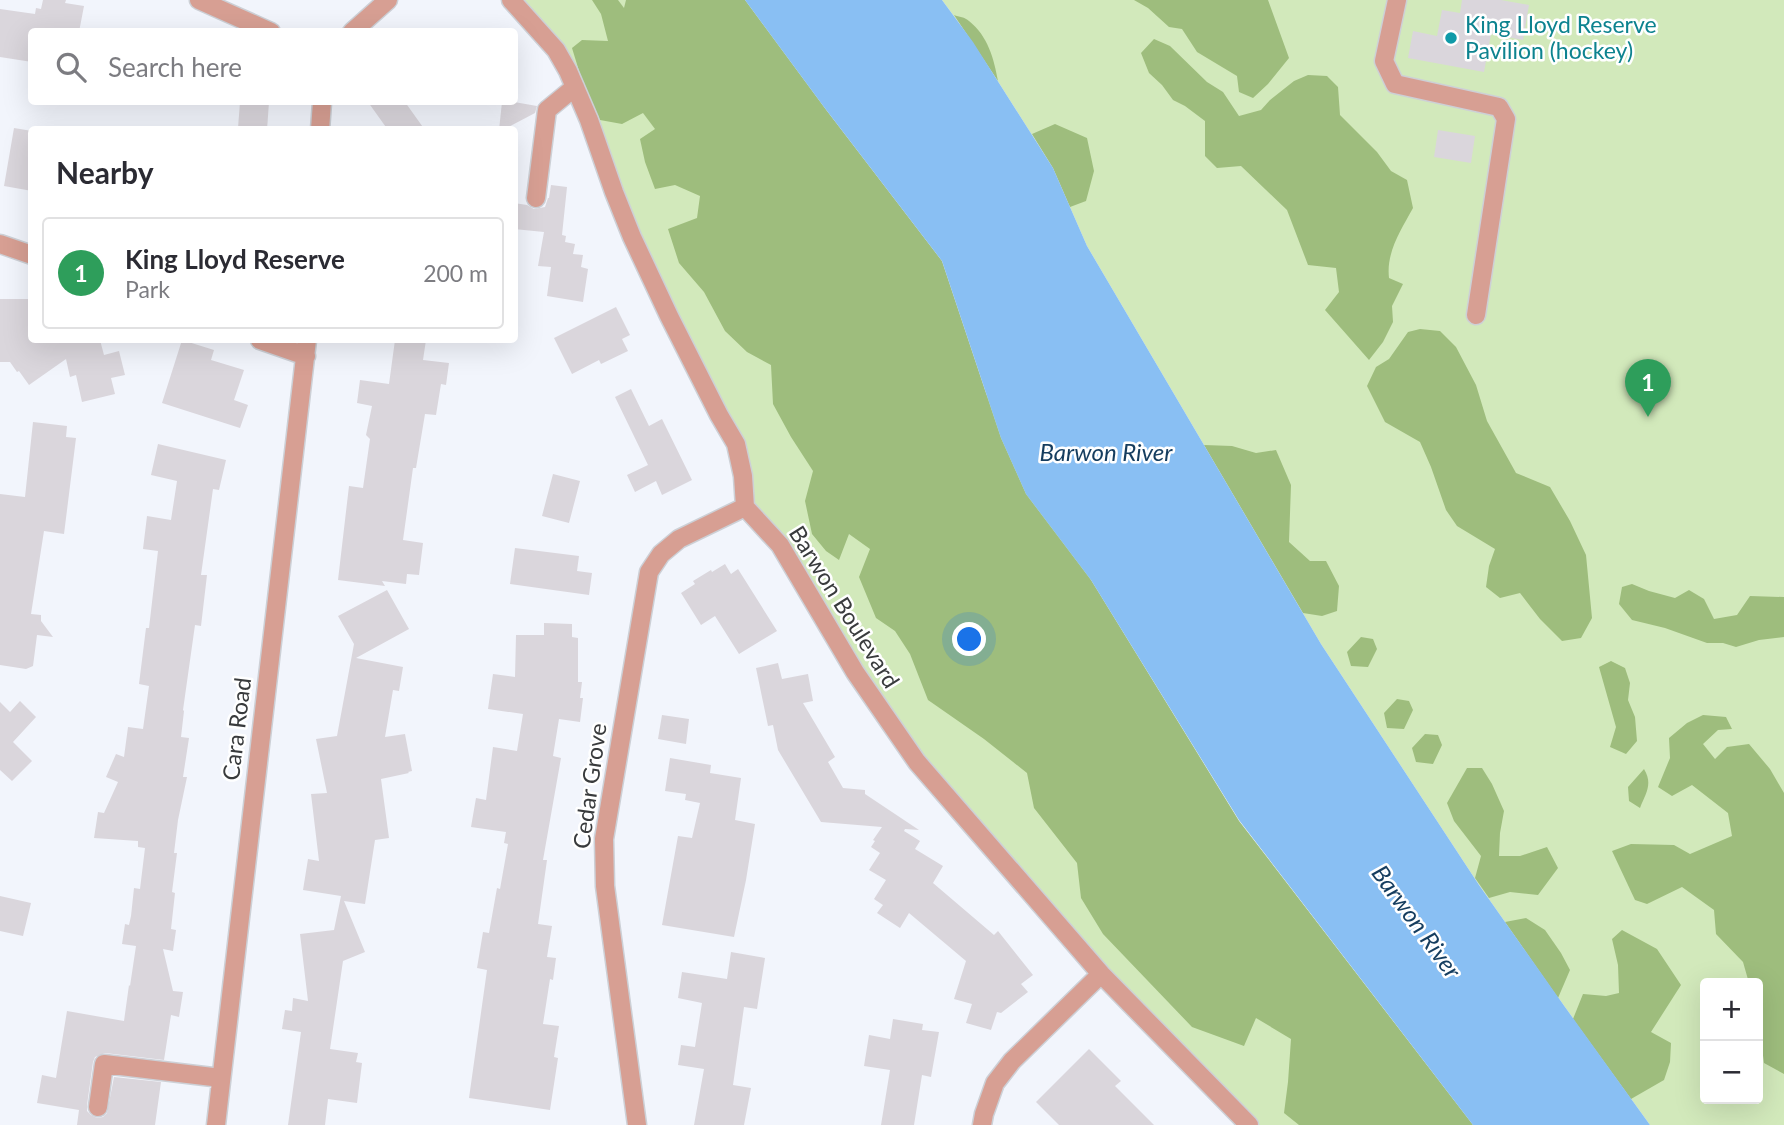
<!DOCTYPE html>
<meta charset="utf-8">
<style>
:root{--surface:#fff;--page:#f7f7f7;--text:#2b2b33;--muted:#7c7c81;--line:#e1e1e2;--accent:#111827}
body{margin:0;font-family:Lato,sans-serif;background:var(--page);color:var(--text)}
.controls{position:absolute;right:21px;bottom:21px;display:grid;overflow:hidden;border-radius:7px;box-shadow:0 7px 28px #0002}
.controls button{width:63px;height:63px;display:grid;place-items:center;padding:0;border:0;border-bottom:2px solid var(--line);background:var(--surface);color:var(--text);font:35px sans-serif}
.you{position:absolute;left:970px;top:640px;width:24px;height:24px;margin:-18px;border:5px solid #fff;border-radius:50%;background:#1a73e8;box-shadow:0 0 0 10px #1a73e833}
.badge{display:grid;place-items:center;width:46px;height:46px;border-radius:50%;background:var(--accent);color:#fff;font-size:23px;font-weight:700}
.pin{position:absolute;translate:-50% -58px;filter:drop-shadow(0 2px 4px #0008)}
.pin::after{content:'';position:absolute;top:37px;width:24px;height:21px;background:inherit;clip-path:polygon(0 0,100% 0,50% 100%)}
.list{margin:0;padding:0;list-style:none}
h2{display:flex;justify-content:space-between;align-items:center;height:91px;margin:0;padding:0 28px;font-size:30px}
h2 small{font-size:23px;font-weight:400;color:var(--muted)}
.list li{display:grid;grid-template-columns:46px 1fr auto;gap:21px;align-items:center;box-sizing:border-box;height:112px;margin:0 14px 14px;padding:0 14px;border:2px solid var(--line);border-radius:7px}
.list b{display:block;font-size:26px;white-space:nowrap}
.list p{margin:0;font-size:23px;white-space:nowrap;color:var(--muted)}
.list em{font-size:23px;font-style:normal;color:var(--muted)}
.icon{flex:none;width:38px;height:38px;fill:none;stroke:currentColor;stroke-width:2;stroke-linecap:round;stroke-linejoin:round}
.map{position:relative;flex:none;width:1784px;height:1125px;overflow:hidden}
.search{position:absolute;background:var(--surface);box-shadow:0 7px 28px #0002;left:28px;top:28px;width:490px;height:77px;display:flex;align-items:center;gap:18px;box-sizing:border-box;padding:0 24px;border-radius:7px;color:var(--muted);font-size:26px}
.panel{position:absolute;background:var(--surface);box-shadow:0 7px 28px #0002;left:28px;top:126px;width:490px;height:217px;border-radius:7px}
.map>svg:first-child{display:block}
.green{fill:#d2e9bb;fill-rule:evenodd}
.forest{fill:#9ebd7d}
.water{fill:#89bff3}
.building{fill:#dad6dc}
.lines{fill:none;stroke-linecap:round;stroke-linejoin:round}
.minor-casing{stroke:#cdd0d6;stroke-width:21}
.minor{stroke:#d79f93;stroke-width:18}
.culture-dot{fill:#0f9aa8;stroke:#fff;stroke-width:2.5}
.labels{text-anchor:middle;stroke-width:5;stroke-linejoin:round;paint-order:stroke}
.culture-label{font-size:23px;fill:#0d838f;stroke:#fff;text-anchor:start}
.street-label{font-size:23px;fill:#393b3d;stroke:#fff}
.water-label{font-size:24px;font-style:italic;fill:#153d5f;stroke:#fff}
</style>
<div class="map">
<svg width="1784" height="1125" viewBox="0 0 1784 1125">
<rect width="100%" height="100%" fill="#f2f5fc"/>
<path class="green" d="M 511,0 L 745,0 L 824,107 L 1091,580 L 1239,821 L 1473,1125 L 1249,1125 L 917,762 L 745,507 L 719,415 L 568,71 Z
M 942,0 L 1784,0 L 1784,1125 L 1650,1125 L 1565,1007 L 1479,885 L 1321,644 L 1087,246 L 1053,168 L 973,42 ZM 1705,983 L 1758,983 L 1758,1099 L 1705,1099 Z"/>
<path class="forest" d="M 592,0 L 618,0 L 624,8 L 626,0 L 745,0 L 824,107 L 942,261 L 1001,438 L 1026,494 L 1091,580 L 1239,821 L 1473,1125 L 1299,1125 L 1284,1113 L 1288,1082 L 1291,1039 L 1256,1018 L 1244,1046 L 1192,1027 L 1103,934 L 1081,898 L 1077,863 L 1034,808 L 1027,773 L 984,739 L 928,700 L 910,654 L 895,631 L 876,618 L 859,577 L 870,549 L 849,534 L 839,560 L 826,551 L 812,534 L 805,501 L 813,471 L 791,437 L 773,404 L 771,365 L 747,352 L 725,331 L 704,292 L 679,263 L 668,229 L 697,218 L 700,196 L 675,185 L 655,189 L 645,162 L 640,139 L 655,129 L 643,113 L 622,124 L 600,120 L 583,84 L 572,48 L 582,40 L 608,41 L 601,14 Z
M 1134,0 L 1268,0 L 1289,58 L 1268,84 L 1253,98 L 1239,92 L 1237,76 L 1197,52 L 1182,29 L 1169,27 L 1148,8 Z
M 954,15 C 959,17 965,17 969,21 C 988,36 994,59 998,81 Z
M 1154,39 L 1170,46 L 1207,82 L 1223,92 L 1239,116 L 1261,110 L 1270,100 L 1294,81 L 1308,75 L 1327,76 L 1338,87 L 1340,115 L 1377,152 L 1391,171 L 1407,180 L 1413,208 C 1401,230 1386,252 1389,278 L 1403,284 L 1392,306 L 1393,322 L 1383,342 L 1369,360 L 1325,310 L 1339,292 L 1336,268 L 1308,265 L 1287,210 L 1241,166 L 1217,168 L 1205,156 L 1205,121 L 1185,106 L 1173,100 L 1162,85 L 1149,73 L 1141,53 Z
M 1055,124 L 1087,138 L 1094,171 L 1086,201 L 1070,207 L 1053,168 L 1032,134 Z
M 1420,329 L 1440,331 L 1456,347 L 1476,385 L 1487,421 L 1516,473 L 1550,487 L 1570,521 L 1586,555 L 1592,618 L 1581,638 L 1562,641 L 1540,619 L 1520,593 L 1500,598 L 1486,587 L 1489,566 L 1495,549 L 1457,526 L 1446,510 L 1431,467 L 1420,442 L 1385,422 L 1367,386 L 1376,367 L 1389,359 L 1408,332 Z
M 1204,445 L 1232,446 L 1256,453 L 1276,450 L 1291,485 L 1289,542 L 1310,561 L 1326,561 L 1339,586 L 1337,611 L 1322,616 L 1303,613 Z
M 1632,584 L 1649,591 L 1675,598 L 1689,590 L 1704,599 L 1714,619 L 1737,615 L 1750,596 L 1784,597 L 1784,637 L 1759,640 L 1736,647 L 1723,643 L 1707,643 L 1665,628 L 1632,620 L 1619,604 L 1622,587 Z
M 1361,637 L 1373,639 L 1377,649 L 1368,667 L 1351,666 L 1347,652 Z
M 1611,661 L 1625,668 L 1630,683 L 1628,700 L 1635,717 L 1637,741 L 1626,754 L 1610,747 L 1616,727 L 1599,667 Z
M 1397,699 L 1409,701 L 1413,710 L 1404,729 L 1387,728 L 1384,713 Z
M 1703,715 L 1726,717 L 1732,729 L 1718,730 L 1703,744 L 1715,759 L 1727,747 L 1749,744 L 1770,769 L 1784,793 L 1784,1074 L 1764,1063 L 1758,1017 L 1758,983 L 1749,983 L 1743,962 L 1716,934 L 1714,910 L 1682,887 L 1647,904 L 1635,900 L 1612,851 L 1631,844 L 1674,845 L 1690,854 L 1732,836 L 1728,813 L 1692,785 L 1672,796 L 1658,787 L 1670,758 L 1669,738 L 1687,723 Z
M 1425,734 L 1438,735 L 1442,745 L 1433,764 L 1416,762 L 1412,748 Z
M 1467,768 L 1482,768 L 1492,784 L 1504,811 L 1500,833 L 1499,856 L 1520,856 L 1547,847 L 1558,868 L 1538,895 L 1510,892 L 1489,898 L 1475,878 L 1481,856 L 1454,821 L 1447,803 Z
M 1644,769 C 1653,784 1646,793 1640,808 L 1629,801 L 1628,787 Z
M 1526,918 L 1545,930 L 1561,953 L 1570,970 L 1558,998 L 1505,922 Z
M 1622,930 L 1657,949 L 1681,985 L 1651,1032 L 1671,1043 L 1670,1062 L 1664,1080 L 1631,1099 L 1573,1019 L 1583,994 L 1606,996 L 1619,993 L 1618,965 L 1612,939 Z"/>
<path class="water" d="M 745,0 L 942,0 L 973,42 L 1053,168 L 1087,246 L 1321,644 L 1479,885 L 1565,1007 L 1650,1125 L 1473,1125 L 1239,820 L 1091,580 L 1026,494 L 1001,438 L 942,261 L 824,107 Z"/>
<path class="building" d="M 43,0 L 66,0 L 65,3 L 84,6 L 79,32 L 32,32 L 32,62 L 0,57 L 0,9 L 35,14 L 36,8 L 41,9 Z
M 1462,0 L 1501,0 L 1529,5 L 1523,40 L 1491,34 L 1484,72 L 1408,58 L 1413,31 L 1437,36 L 1442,10 L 1460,13 Z
M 240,102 L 269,102 L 267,130 L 238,128 Z
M 368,102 L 405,102 L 425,130 L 388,130 Z
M 502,102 L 514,102 L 537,106 L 535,113 L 503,130 L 499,130 Z
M 14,128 L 32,131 L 32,191 L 4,186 Z
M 1438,130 L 1475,136 L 1471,163 L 1434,157 Z
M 551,185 L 567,187 L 562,235 L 566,236 L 565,242 L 575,244 L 573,254 L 583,255 L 581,267 L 588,269 L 583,302 L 547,296 L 551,267 L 538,266 L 544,232 L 514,229 L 514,203 L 527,205 L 534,209 L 545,207 L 548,198 L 549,198 Z
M 0,299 L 29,299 L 29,340 L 100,340 L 104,355 L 119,351 L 125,375 L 111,378 L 115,394 L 82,402 L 76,375 L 70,377 L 66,359 L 29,385 L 19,371 L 17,372 L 10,362 L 0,362 Z
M 616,307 L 630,335 L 622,339 L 628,351 L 601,364 L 599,360 L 572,374 L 554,338 Z
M 182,340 L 214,350 L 211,360 L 244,370 L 234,400 L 248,405 L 240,428 L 162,403 Z
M 395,340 L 426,340 L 423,360 L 449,363 L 446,385 L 441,384 L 436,415 L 425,414 L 416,468 L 413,468 L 403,540 L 423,543 L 419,575 L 407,574 L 406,584 L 382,581 L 385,586 L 338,580 L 349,486 L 363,488 L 370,439 L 366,435 L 372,406 L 357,403 L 360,380 L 389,384 Z
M 631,389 L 649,426 L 662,419 L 692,480 L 662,495 L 656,481 L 635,492 L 627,475 L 648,465 L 615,397 Z
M 33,422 L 67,426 L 66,437 L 76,438 L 64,534 L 44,531 L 31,614 L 41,615 L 41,621 L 53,637 L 37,635 L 33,666 L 26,669 L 0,665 L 0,494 L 25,497 Z
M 158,444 L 226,460 L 219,490 L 213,489 L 201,575 L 207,575 L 201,626 L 195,625 L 183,710 L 184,711 L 181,737 L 189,738 L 183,777 L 187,777 L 178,820 L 174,853 L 177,853 L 172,892 L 175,893 L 171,929 L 176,930 L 173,951 L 163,949 L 173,991 L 183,992 L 179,1017 L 171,1015 L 164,1060 L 105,1053 L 95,1057 L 93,1062 L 87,1105 L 87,1111 L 91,1115 L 97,1118 L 103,1117 L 107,1113 L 114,1077 L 161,1082 L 155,1125 L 77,1125 L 79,1110 L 37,1103 L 42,1075 L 56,1078 L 67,1011 L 124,1021 L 129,985 L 130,986 L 136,946 L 122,944 L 125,924 L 129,925 L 131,916 L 134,888 L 140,889 L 145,848 L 138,847 L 138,841 L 94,838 L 98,812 L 104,813 L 118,782 L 106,777 L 116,754 L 124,757 L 128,727 L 143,729 L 149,686 L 139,684 L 146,628 L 149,628 L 158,551 L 143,549 L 147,516 L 171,520 L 177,481 L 151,475 Z
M 553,474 L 580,481 L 569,523 L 542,516 Z
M 515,548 L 579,556 L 577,571 L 592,573 L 589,595 L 510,584 Z
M 725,564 L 731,574 L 738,569 L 777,631 L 739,654 L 715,616 L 701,625 L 681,593 L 695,584 L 693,581 L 711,570 L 712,572 Z
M 387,590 L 409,629 L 356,658 L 403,667 L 399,691 L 393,690 L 385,737 L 405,734 L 412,771 L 408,772 L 409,773 L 381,779 L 389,838 L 375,840 L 365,904 L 344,901 L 365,952 L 343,961 L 330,1049 L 358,1053 L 356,1062 L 362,1063 L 357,1103 L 328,1099 L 325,1125 L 288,1125 L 301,1032 L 282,1029 L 285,1010 L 292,1011 L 293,998 L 308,1001 L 300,934 L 334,930 L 341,896 L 303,890 L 308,859 L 319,861 L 311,794 L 327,793 L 316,739 L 337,736 L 354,644 L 338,616 Z
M 544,623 L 572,624 L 572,637 L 578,638 L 578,682 L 582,682 L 580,698 L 583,698 L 580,722 L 559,719 L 553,756 L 561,758 L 543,860 L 547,860 L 538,924 L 552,926 L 547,957 L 556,958 L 553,980 L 550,979 L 543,1024 L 559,1026 L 554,1057 L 558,1058 L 550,1110 L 469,1098 L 487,970 L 477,968 L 483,932 L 489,933 L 497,888 L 500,889 L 508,844 L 504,843 L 506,832 L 471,827 L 476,798 L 486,800 L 493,747 L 517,751 L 523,714 L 488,709 L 493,674 L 515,677 L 516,635 L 544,635 Z
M 778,663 L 782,679 L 808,674 L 813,701 L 803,703 L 835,757 L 828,762 L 843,788 L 865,790 L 865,794 L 919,830 L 905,829 L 904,831 L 920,841 L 915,849 L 943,866 L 933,883 L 994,935 L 998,931 L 1033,975 L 1021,984 L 1028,992 L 1001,1013 L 997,1012 L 991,1030 L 966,1023 L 972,1004 L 954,999 L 966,961 L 909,913 L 900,928 L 877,913 L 883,905 L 874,899 L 886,880 L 869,870 L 880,853 L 871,847 L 875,841 L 873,840 L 882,827 L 821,822 L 778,750 L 773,725 L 768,726 L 756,668 Z
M 20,701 L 36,717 L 13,742 L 32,761 L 12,781 L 0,770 L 0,702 L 10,712 Z
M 662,715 L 689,719 L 686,744 L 658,739 Z
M 670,758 L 711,765 L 710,773 L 741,778 L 735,820 L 755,824 L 746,880 L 734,937 L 662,925 L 678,836 L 692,838 L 700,803 L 685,800 L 686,794 L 665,791 Z
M 0,896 L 31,903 L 23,936 L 0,931 Z
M 731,952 L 765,958 L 757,1009 L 744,1007 L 733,1085 L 751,1088 L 744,1125 L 694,1125 L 704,1069 L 678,1065 L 681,1045 L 695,1047 L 702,1003 L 678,998 L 682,972 L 727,979 Z
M 893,1019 L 923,1024 L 922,1030 L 939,1032 L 931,1077 L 922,1075 L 914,1125 L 881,1125 L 890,1070 L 864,1066 L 869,1035 L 890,1039 Z
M 1089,1049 L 1121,1081 L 1115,1086 L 1154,1125 L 1059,1125 L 1036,1102 Z"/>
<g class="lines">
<defs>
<path id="minor" d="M 199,0 L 271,32
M 511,0 L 556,50 L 568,71 L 589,120 L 614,192 L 632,237 L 669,316 L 719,415 L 736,444 L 743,476 L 745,507 L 780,545 L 855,672 L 917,762 L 1101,974 L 1249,1125
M 1397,0 L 1384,61 L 1395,84 L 1499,107 L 1506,119 L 1476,315
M 352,32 L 388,0
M 320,130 L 322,102
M 536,198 L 547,110 L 575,87
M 0,244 L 32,255
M 260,340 L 306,356
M 98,1107 L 104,1064 L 221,1078
M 216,1125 L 307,340
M 637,1125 L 605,886 L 604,839 L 649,572 L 661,554 L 679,539 L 745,507
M 982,1125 L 984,1114 L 995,1083 L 1012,1061 L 1101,974"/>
</defs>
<use href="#minor" class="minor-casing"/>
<use href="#minor" class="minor"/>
</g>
<circle class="culture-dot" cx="1451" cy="38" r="7"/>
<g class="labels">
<g class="culture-label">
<text x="1465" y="33">King Lloyd Reserve<tspan x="1465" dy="26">Pavilion (hockey)</tspan></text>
</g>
<g class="street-label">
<text transform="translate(844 607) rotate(58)" y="8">Barwon Boulevard</text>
<text transform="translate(237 729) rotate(-83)" y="8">Cara Road</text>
<text transform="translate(590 786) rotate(-82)" y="8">Cedar Grove</text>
</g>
<g class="water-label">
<text x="1106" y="461">Barwon River</text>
<text transform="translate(1416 922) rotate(54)" y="8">Barwon River</text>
</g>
</g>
</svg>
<div class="controls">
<button>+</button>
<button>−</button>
</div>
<div class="you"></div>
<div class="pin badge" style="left:1648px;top:417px;background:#2e9e5b">1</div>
<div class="search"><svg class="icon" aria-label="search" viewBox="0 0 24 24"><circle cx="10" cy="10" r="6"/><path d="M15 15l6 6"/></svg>Search here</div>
<section class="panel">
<h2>Nearby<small></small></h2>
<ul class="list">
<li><span class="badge" style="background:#2e9e5b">1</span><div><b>King Lloyd Reserve</b><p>Park</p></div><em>200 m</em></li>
</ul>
</section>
</div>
